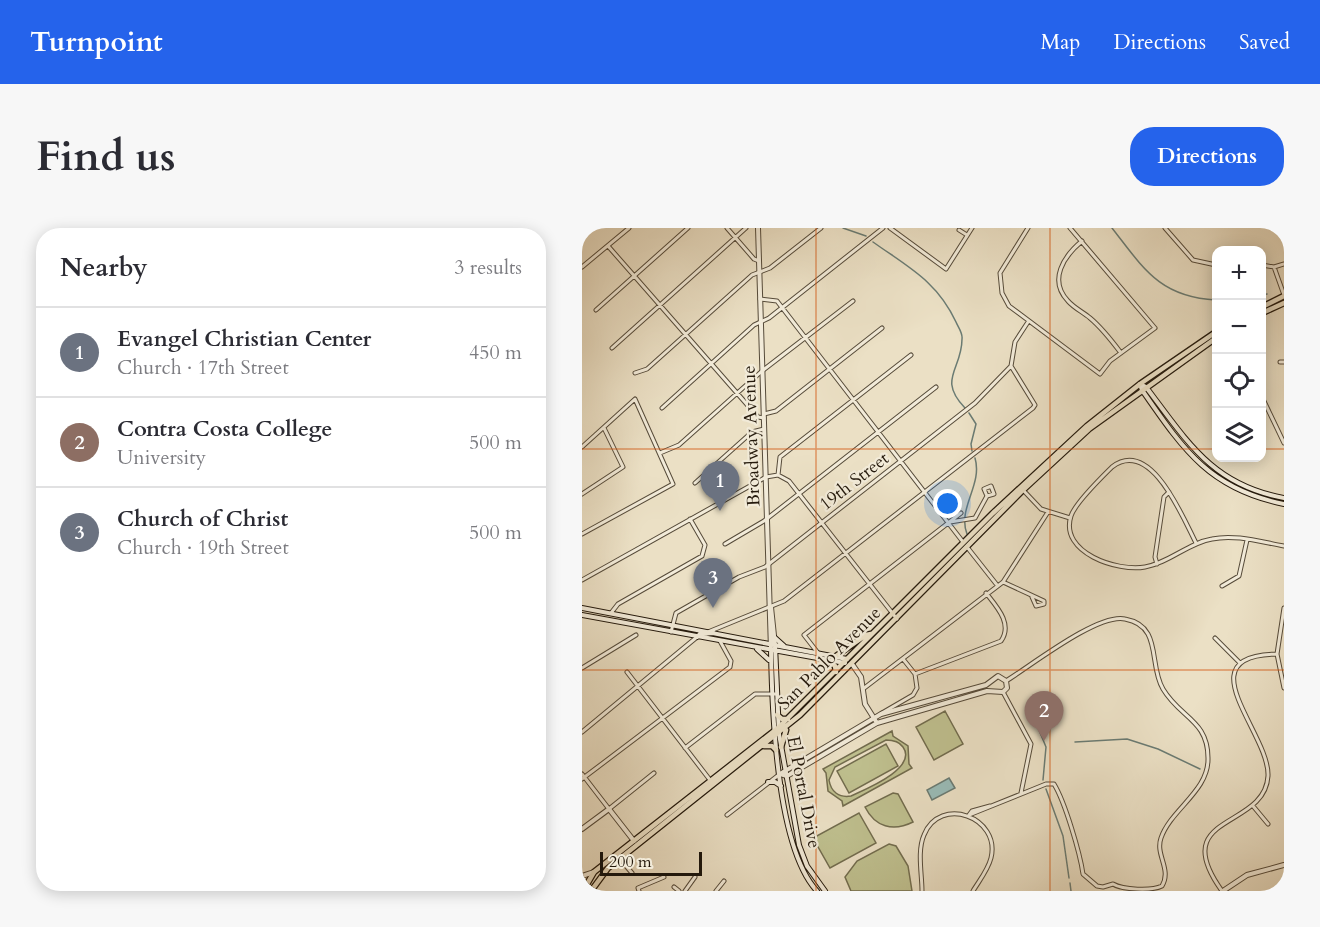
<!DOCTYPE html>
<meta charset="utf-8">
<style>
:root{--surface:#fff;--page:#f7f7f7;--text:#2b2b33;--muted:#7c7c81;--line:#e1e1e2;--accent:#2563eb}
body{margin:0;font-family:Cardo,serif;background:var(--page);color:var(--text)}
.controls{position:absolute;right:18px;top:18px;display:grid;overflow:hidden;border-radius:12px;box-shadow:0 3px 15px #0003}
.controls button{width:54px;height:54px;display:grid;place-items:center;padding:0;border:0;border-bottom:2px solid var(--line);background:var(--surface);color:var(--text);font:30px sans-serif}
.scale{position:absolute;left:18px;bottom:15px;width:102px;box-sizing:border-box;padding-left:6px;border:3px solid #24190c;border-top:0;font-size:16px;line-height:21px;white-space:nowrap;color:#24190c;-webkit-text-stroke:4px #f2ebd9;paint-order:stroke}
.you{position:absolute;left:366px;top:276px;width:21px;height:21px;margin:-15px;border:4px solid #fff;border-radius:50%;background:#1a73e8;box-shadow:0 0 0 9px #1a73e833}
.badge{display:grid;place-items:center;width:39px;height:39px;border-radius:50%;background:var(--accent);color:#fff;font-size:20px;font-weight:700}
.pin{position:absolute;translate:-50% -50px;filter:drop-shadow(0 2px 3px #0008)}
.pin::after{content:'';position:absolute;top:32px;width:21px;height:18px;background:inherit;clip-path:polygon(0 0,100% 0,50% 100%)}
.list{margin:0;padding:0;list-style:none}
h2{display:flex;justify-content:space-between;align-items:center;height:78px;margin:0;padding:0 24px;font-size:26px}
h2 small{font-size:20px;font-weight:400;color:var(--muted)}
.list li{display:grid;grid-template-columns:39px 1fr auto;gap:18px;align-items:center;box-sizing:border-box;height:90px;padding:0 24px;border-top:2px solid var(--line)}
.list b{display:block;font-size:22px;white-space:nowrap}
.list p{margin:0;font-size:20px;white-space:nowrap;color:var(--muted)}
.list em{font-size:20px;font-style:normal;color:var(--muted)}
.icon{flex:none;width:33px;height:33px;fill:none;stroke:currentColor;stroke-width:2;stroke-linecap:round;stroke-linejoin:round}
.map{position:relative;flex:none;width:702px;height:663px;overflow:hidden;border-radius:24px}
header{display:flex;align-items:center;gap:36px;box-sizing:border-box;height:84px;padding:0 30px;background:var(--accent);color:#fff}
header strong{font-size:28px}
nav{display:flex;gap:33px;margin-inline-start:auto;font-size:21px}
.intro{display:flex;align-items:center;justify-content:space-between;box-sizing:border-box;height:144px;padding:0 36px}
h1{margin:0;font-size:42px}
.button{padding:15px 27px;border-radius:24px;background:var(--accent);color:#fff;font-size:21px;font-weight:700}
main{display:flex;gap:36px;padding:0 36px}
aside{flex:1;background:var(--surface);border-radius:24px;box-shadow:0 3px 15px #0003}
.map>svg:first-child{display:block}
.green{fill:#bfc08f;stroke:#726c4e;stroke-width:1.5;fill-rule:evenodd}
.water{fill:#99bcb8;stroke:#6a7b73;stroke-width:1.5}
.lines{fill:none;stroke-linecap:round;stroke-linejoin:round}
.stream{stroke:#6a7b73;stroke-width:1.5}
.minor-casing{stroke:#564b3a;stroke-width:5}
.tertiary-casing{stroke:#564b3a;stroke-width:6}
.secondary-casing{stroke:#24190c;stroke-width:6}
.primary-casing{stroke:#24190c;stroke-width:7}
.minor{stroke:#f2ebd9;stroke-width:3}
.tertiary{stroke:#f2ebd9;stroke-width:4}
.secondary{stroke:#f2ebd9;stroke-width:4}
.primary{stroke:#ebe0c5;stroke-width:4.5}
.grid{fill:none;stroke:#d4530c;stroke-width:1.5;stroke-opacity:0.55}
.labels{text-anchor:middle;stroke-width:4.5;stroke-linejoin:round;paint-order:stroke}
.street-label{font-size:18px;fill:#24190c;stroke:#f2ebd9}
</style>
<header>
<strong>Turnpoint</strong>
<nav><a>Map</a><a>Directions</a><a>Saved</a></nav>
</header>
<div class="intro"><h1>Find us</h1><a class="button">Directions</a></div>
<main>
<aside>
<h2>Nearby<small>3 results</small></h2>
<ul class="list">
<li><span class="badge" style="background:#6b7280">1</span><div><b>Evangel Christian Center</b><p>Church · 17th Street</p></div><em>450 m</em></li>
<li><span class="badge" style="background:#8d6e63">2</span><div><b>Contra Costa College</b><p>University</p></div><em>500 m</em></li>
<li><span class="badge" style="background:#6b7280">3</span><div><b>Church of Christ</b><p>Church · 19th Street</p></div><em>500 m</em></li>
</ul>
</aside>
<div class="map">
<svg width="702" height="663" viewBox="0 0 702 663">
<rect width="100%" height="100%" fill="#ebe0c5"/>
<filter id="stains"><feTurbulence type="fractalNoise" baseFrequency=".00333" numOctaves="4"/><feColorMatrix values="0 0 0 0 .2 0 0 0 0 .09 0 0 0 0 .02 0 0 0 .5 -.17"/></filter>
<radialGradient id="worn" r=".72"><stop offset=".6" stop-color="#630" stop-opacity="0"/><stop offset="1" stop-color="#630" stop-opacity=".3"/></radialGradient>
<path class="green" d="M 363,483 L 381,516 L 352,532 L 334,499 Z
M 310,503 L 311,508 L 326,518 L 327,536 L 330,540 L 261,578 L 260,573 L 246,563 L 244,545 L 241,541 ZM 304,512 C 311,512 317,513 321,519 C 336,540 284,561 269,568 C 257,570 249,564 247,552 L 253,539 Z
M 304,516 L 316,538 L 267,565 L 255,543 Z
M 311,565 L 316,566 L 331,594 C 311,604 293,599 283,579 Z
M 277,585 L 294,615 L 248,640 L 231,610 Z
M 307,616 L 314,618 L 326,638 L 330,663 L 269,663 L 263,649 L 275,633 Z"/>
<path class="water" d="M 367,550 L 373,560 L 350,572 L 345,562 Z"/>
<g class="lines">
<path class="stream" d="M 261,0 L 284,8
M 530,0 C 562,41 578,69 634,72
M 291,14 C 326,39 355,53 374,94 C 376,99 381,105 380,111 C 380,142 355,151 383,180
M 680,67 L 685,66
M 387,185 L 394,196 L 389,216 L 390,223
M 385,306 C 375,280 401,257 393,230
M 448,480 L 464,519 L 461,552
M 493,514 L 545,511 L 576,521 L 618,541
M 464,561 L 481,608 L 487,650
M 488,655 L 489,663"/>
<defs>
<path id="minor" d="M 145,0 L 172,31 L 177,33
M 308,0 L 364,41 L 390,0
M 446,0 L 418,45 L 420,65 L 427,78 L 518,146 L 528,133 L 573,100 L 488,0
M 583,0 L 611,32 L 634,37
M 0,2 L 2,0
M 377,2 L 385,7
M 500,13 C 482,28 466,52 486,73 C 492,80 501,84 508,90 C 520,100 530,113 539,125
M 26,18 L 176,189 L 182,190
M 680,37 L 692,39 L 702,36
M 0,39 L 47,0
M 692,39 L 702,67
M 178,71 L 195,73 L 381,314
M 14,82 L 106,0
M 30,120 L 164,0
M 698,134 L 702,134
M 53,145 L 65,141 L 170,47 L 188,40 L 239,0
M 680,169 L 702,215
M 80,180 L 172,97 L 187,90 L 301,0
M 182,186 L 194,183 L 300,100
M 0,219 L 53,171 L 91,256 L 0,306
M 78,225 L 97,217 L 180,143 L 271,73
M 196,247 L 198,229 L 329,127
M 113,255 L 170,204 L 182,201
M 441,262 L 459,281 L 488,290
M 0,266 L 41,239 L 22,200
M 368,294 L 393,290 L 405,268 L 412,266 L 409,258 L 402,261 L 405,268
M 614,315 C 601,290 569,209 530,239 C 519,250 493,275 489,288 C 477,325 536,344 563,339 C 587,335 606,315 630,311 C 653,306 679,314 702,318
M 143,316 L 182,293 L 354,159
M 385,319 L 415,357
M 575,336 L 573,329 L 582,269 L 587,264
M 0,352 L 184,249 L 196,247 L 207,253 L 315,391
M 421,354 L 462,373 L 462,376 L 454,378 L 450,369
M 640,358 L 657,348 L 665,312
M 702,380 L 695,426 L 702,460
M 29,385 L 36,376 L 120,328 L 123,317 L 108,291
M 89,404 L 94,385 L 157,349 L 183,339 L 393,175 L 429,138 L 433,114 L 446,94
M 126,404 L 202,373 L 451,180 L 453,177 L 429,138
M 633,410 L 658,435
M 236,425 L 222,407 L 379,285
M 0,440 L 54,407
M 45,444 L 128,552
M 333,446 L 419,413 C 431,396 415,379 404,365
M 424,453 C 450,437 516,385 543,391 C 581,398 566,436 581,461 C 598,490 626,492 626,530 C 627,563 589,581 579,610 C 573,627 590,641 580,658 C 570,663 541,662 531,656 L 521,659
M 281,461 L 421,354 L 466,284
M 421,464 L 449,516 L 439,565
M 300,485 L 331,467 L 335,460 L 333,446 L 321,431
M 0,504 L 115,409
M 103,520 L 173,466 L 194,466
M 0,546 L 27,581 L 72,545
M 0,551 L 148,439 L 149,433 L 138,413
M 671,578 L 686,596
M 145,587 L 198,546
M 387,587 L 464,556 L 472,556 C 483,574 498,625 501,646 L 515,658 L 521,659
M 387,587 L 390,583 L 408,578
M 38,631 L 50,645
M 92,659 L 97,663
M 57,663 L 56,660 L 82,649
M 103,663 L 113,649
M 134,663 L 142,653
M 340,663 C 340,646 335,623 342,607 C 358,567 419,589 409,630 C 406,642 397,653 391,663
M 640,663 C 584,585 683,602 686,548 C 688,505 602,427 695,426"/>
<path id="tertiary" d="M 176,0 L 189,422
M 189,379 L 193,417
M 270,436 L 279,449 L 283,476 L 295,495
M 416,448 L 424,453 L 425,460 L 421,464 L 405,463 L 295,495 L 205,548 L 198,546 L 299,486 L 404,457 Z
M 0,601 L 27,581 L 52,613
M 0,648 L 12,644
M 641,663 L 665,647 L 702,637"/>
<path id="secondary" d="M 558,156 L 560,162 C 601,221 627,261 702,276
M 558,156 L 564,159 C 605,213 630,257 702,270
M 0,380 L 265,431
M 0,387 L 263,435
M 115,409 L 118,406 L 132,405
M 192,409 L 202,418
M 193,417 L 197,506 L 217,617 L 225,638 L 243,663
M 175,421 L 187,432
M 189,422 C 190,482 194,619 235,663
M 186,554 L 193,554 L 199,558"/>
<path id="primary" d="M 680,79 L 702,68
M 680,85 L 702,75
M 254,428 L 284,407 L 289,406
M 246,432 L 253,438 L 254,444
M 195,487 L 200,491 L 206,491
M 182,518 L 190,518 L 194,522
M 199,519 L 204,502
M 1,663 L 12,644 L 196,500 L 411,285 L 505,198 L 558,156 L 634,104
M 9,663 L 26,640 L 218,487 L 441,262 L 507,201 L 634,110"/>
</defs>
<use href="#minor" class="minor-casing"/>
<use href="#tertiary" class="tertiary-casing"/>
<use href="#secondary" class="secondary-casing"/>
<use href="#primary" class="primary-casing"/>
<use href="#minor" class="minor"/>
<use href="#tertiary" class="tertiary"/>
<use href="#secondary" class="secondary"/>
<use href="#primary" class="primary"/>
</g>
<path class="grid" d="M 234,0 L 234,663M 468,0 L 468,663M 0,221 L 634,221M 680,221 L 702,221M 0,442 L 702,442"/>
<g class="labels">
<g class="street-label">
<text transform="translate(169 208) rotate(-92)" y="6">Broadway Avenue</text>
<text transform="translate(272 253) rotate(-38)" y="6">19th Street</text>
<text transform="translate(247 430) rotate(-45)" y="6">San Pablo Avenue</text>
<text transform="translate(222 564) rotate(79)" y="6">El Portal Drive</text>
</g>
</g>
<rect width="100%" height="100%" filter="url(#stains)"/>
<rect width="100%" height="100%" fill="url(#worn)"/>
</svg>
<div class="controls">
<button>+</button>
<button>−</button>
<button><svg class="icon" aria-label="locate" viewBox="0 0 24 24"><circle cx="12" cy="12" r="6"/><path d="M12 2v4M12 18v4M2 12h4M18 12h4"/></svg></button>
<button><svg class="icon" aria-label="layers" viewBox="0 0 24 24"><path d="M12 4l9 5-9 5-9-5zM3 14l9 5 9-5"/></svg></button>
</div>
<div class="scale">200 m</div>
<div class="you"></div>
<div class="pin badge" style="left:138px;top:283px;background:#6b7280">1</div>
<div class="pin badge" style="left:462px;top:513px;background:#8d6e63">2</div>
<div class="pin badge" style="left:131px;top:380px;background:#6b7280">3</div>
</div>
</main>
